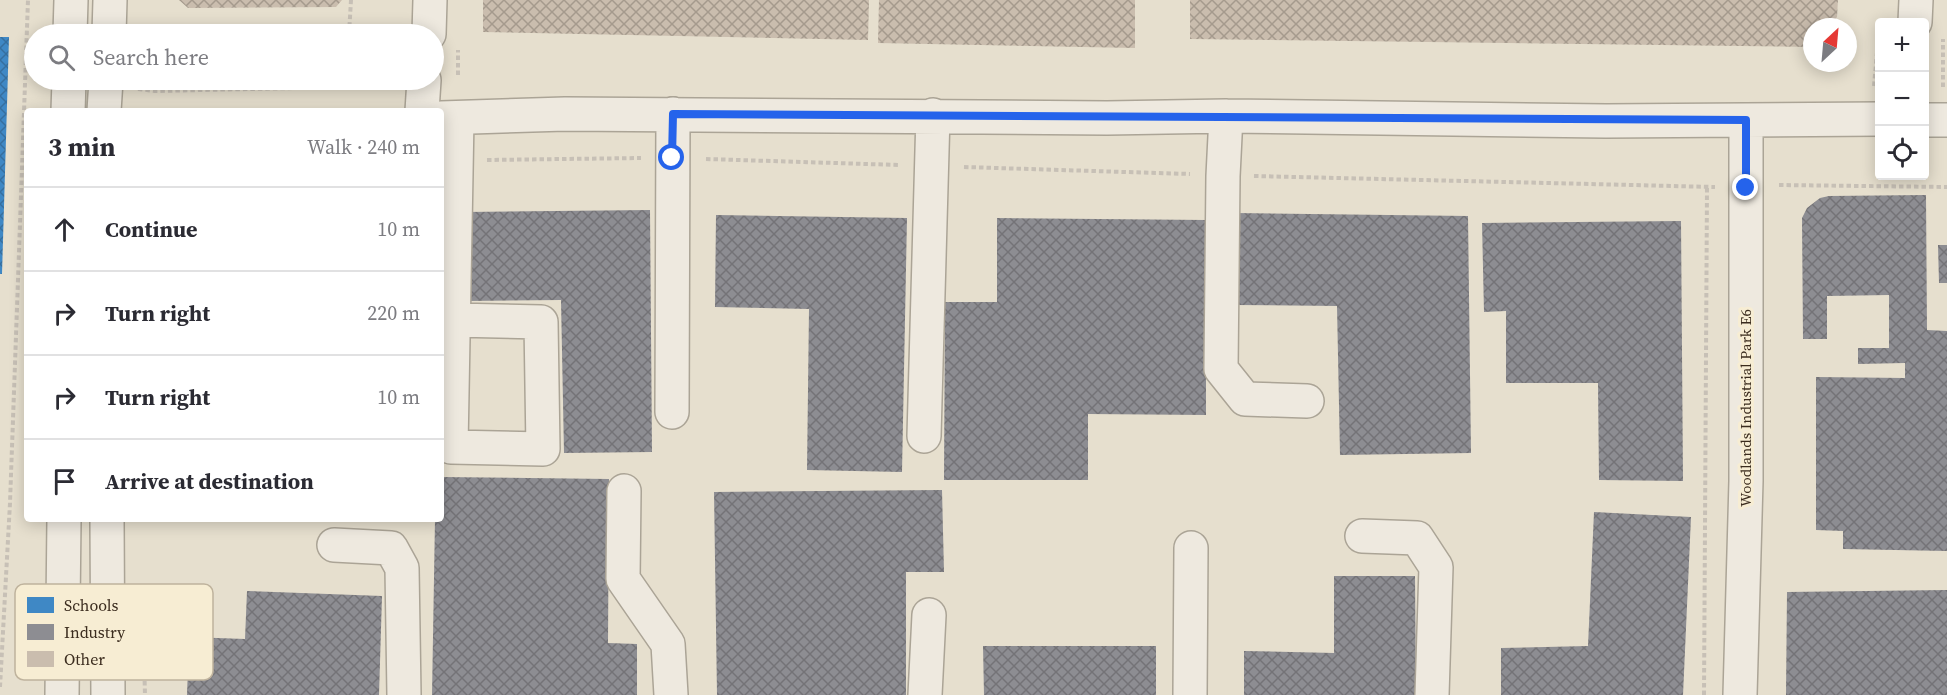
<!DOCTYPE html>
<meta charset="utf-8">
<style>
:root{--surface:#fff;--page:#f2f2f3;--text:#2b2b33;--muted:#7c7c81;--line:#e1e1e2}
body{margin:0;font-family:"Source Serif 4",serif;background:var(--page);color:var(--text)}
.controls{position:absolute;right:18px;top:18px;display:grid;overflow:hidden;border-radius:6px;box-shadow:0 3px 15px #0003}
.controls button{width:54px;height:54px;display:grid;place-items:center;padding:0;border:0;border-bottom:2px solid var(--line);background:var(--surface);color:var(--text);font:30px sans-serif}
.compass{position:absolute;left:1803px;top:18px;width:54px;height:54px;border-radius:50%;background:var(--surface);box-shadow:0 3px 15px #0003;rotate:26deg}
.stop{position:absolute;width:18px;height:18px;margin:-14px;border:4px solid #2563eb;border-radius:50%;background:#fff}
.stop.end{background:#2563eb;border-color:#fff;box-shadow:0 2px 6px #0008}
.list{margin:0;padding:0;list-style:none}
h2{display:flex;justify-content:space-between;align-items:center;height:78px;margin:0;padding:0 24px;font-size:26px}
h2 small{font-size:20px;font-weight:400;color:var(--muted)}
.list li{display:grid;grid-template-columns:39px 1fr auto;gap:18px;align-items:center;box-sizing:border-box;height:84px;padding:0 24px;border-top:2px solid var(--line)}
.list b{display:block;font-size:22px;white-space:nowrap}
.list em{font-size:20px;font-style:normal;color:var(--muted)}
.icon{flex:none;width:33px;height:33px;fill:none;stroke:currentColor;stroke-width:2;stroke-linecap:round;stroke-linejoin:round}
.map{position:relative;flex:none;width:1947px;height:695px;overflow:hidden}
.search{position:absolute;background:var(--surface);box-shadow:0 3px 15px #0003;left:24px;top:24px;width:420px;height:66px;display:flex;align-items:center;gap:15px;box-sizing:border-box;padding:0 21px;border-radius:33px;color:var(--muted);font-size:22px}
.panel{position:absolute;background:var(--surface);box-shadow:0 3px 15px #0003;left:24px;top:108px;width:420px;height:414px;border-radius:6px}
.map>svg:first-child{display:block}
.schools{fill:url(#schools-cross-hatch)}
.industry{fill:url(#industry-cross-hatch)}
.building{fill:url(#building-cross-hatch)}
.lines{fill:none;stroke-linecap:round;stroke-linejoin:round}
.minor-casing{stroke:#aba496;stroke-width:36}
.path{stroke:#c7c0b6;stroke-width:4;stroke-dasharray:4.5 3;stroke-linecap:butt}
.minor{stroke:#eee9df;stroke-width:33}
.route{stroke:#2563eb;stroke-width:8}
.labels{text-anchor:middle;stroke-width:6;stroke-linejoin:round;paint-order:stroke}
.street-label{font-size:15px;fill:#3b2c1e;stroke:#f7edd3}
.key{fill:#f7edd3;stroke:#bfb39d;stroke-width:1.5}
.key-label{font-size:16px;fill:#3b2c1e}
</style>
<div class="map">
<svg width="1947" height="695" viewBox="0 0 1947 695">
<defs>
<pattern id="schools-cross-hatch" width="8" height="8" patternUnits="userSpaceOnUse" patternTransform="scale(1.5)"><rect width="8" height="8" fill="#3f88c5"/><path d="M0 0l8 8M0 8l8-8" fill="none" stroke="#366f9f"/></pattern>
<pattern id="industry-cross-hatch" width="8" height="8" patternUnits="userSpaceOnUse" patternTransform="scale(1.5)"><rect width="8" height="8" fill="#8d8d92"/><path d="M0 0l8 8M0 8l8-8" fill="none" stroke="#747377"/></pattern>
<pattern id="building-cross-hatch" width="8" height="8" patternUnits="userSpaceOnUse" patternTransform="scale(1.5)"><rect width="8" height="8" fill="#cabdae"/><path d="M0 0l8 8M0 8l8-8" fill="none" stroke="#a59a8d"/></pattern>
</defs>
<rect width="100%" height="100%" fill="#e6dfce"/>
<path class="schools" d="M 0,37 L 9,37 L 2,274 L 0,274 Z"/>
<path class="industry" d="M 1926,195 L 1927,330 L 1947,331 L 1947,551 L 1843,549 L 1843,531 L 1816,530 L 1816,377 L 1905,378 L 1905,363 L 1858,364 L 1858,348 L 1889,348 L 1889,295 L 1827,296 L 1827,339 L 1803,339 L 1802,218 L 1807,208 L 1820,198 L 1829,196 Z
M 650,210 L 652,452 L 564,453 L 561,300 L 467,301 L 465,212 Z
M 1235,213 L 1468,216 L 1471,453 L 1340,455 L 1337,306 L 1234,305 Z
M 716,215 L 907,218 L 902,472 L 807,470 L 809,309 L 715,307 Z
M 997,218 L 1206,220 L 1206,415 L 1088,414 L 1088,480 L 944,480 L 945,302 L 997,302 Z
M 1681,221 L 1683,481 L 1599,480 L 1598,383 L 1506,383 L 1506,311 L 1484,312 L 1482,223 Z
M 1938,245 L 1947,245 L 1947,283 L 1939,283 Z
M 441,477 L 609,479 L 608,643 L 637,644 L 637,695 L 432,695 L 435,519 L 441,519 Z
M 942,490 L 944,572 L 906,572 L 906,695 L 717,695 L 714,492 Z
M 1594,512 L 1691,517 L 1683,695 L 1501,695 L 1501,648 L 1588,646 Z
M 1334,576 L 1415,576 L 1416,695 L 1244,695 L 1244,651 L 1334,653 Z
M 1947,590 L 1947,695 L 1786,695 L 1787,592 Z
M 247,591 L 382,596 L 379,695 L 187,695 L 189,637 L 245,639 Z
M 983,646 L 1156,646 L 1156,695 L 984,695 Z"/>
<path class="building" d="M 179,0 L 342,0 L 336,7 L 188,8 Z
M 483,0 L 869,0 L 868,40 L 483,32 Z
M 879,0 L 1135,0 L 1135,48 L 878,43 Z
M 1190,0 L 1838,0 L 1837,17 L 1829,27 L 1812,27 L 1812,47 L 1190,39 Z"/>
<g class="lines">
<defs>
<path id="minor" d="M 1915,22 L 1916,0
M 70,34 L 71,0
M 109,34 L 110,0
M 429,34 L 430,0
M 68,111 L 69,80
M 104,111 L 106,80
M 422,111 L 424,80
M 1226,116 L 1223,176 L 1221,369 L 1245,399 L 1307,401
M 441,118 L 565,114 L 1107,118 L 1226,116 L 1606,121 L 1880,119
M 1924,120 L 1947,120
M 454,320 L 541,322 L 543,449 L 451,447 L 457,118
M 672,412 L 673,114
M 924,436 L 933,115
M 624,491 L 623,579 L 668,644 L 671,695
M 107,519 L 108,695
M 1362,536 L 1417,538 L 1436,567 L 1432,695
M 334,545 L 391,548 L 402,568 L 404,695
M 62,695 L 64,519
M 925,695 L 929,615
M 1190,695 L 1191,548
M 1740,695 L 1746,481 L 1746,120"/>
</defs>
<use href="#minor" class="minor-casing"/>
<path class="path" d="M 349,34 L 351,0
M 458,75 L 458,50
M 1874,86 L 1880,19
M 345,87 L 346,80
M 1943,87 L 1943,39
M 138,89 L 155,91 L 392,86
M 706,159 L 899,165
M 487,160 L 641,158
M 964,167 L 1190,174
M 1254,176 L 1715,187
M 1779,185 L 1947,187
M 143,621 L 145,695
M 0,687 L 10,503 L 28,0
M 1704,695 L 1707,187"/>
<use href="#minor" class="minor"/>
</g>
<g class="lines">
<path class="route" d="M 672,158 L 673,114 L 1746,120 L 1746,188"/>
</g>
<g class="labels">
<g class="street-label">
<text transform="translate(1746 408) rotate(-90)" y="5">Woodlands Industrial Park E6</text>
</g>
</g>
<rect x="15" y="584" width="198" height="96" rx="9" class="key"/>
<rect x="27" y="597" width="27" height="16" fill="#3f88c5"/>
<rect x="27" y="624" width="27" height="16" fill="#8d8d92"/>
<rect x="27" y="651" width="27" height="16" fill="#cabdae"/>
<g class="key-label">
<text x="64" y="611">Schools</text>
<text x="64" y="638">Industry</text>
<text x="64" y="665">Other</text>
</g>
</svg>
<div class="controls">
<button>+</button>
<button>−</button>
<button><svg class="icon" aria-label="locate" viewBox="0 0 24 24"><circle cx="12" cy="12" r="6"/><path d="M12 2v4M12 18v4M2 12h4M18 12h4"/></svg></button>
</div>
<svg class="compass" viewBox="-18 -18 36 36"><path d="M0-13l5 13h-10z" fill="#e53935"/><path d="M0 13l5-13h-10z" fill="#7c7c81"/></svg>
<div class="stop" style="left:672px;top:158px"></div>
<div class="stop end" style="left:1746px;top:188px"></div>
<div class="search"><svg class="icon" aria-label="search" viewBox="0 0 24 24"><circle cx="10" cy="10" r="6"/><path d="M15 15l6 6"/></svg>Search here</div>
<section class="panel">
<h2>3 min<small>Walk · 240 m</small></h2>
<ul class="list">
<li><svg class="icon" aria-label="ahead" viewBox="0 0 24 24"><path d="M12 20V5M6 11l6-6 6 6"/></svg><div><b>Continue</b></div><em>10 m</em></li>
<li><svg class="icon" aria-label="right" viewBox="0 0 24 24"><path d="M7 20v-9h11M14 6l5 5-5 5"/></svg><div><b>Turn right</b></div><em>220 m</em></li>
<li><svg class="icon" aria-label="right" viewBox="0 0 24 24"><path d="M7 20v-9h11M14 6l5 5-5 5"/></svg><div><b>Turn right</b></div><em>10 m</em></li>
<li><svg class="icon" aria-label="arrive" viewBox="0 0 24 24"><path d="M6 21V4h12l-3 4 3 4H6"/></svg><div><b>Arrive at destination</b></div></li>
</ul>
</section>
</div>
